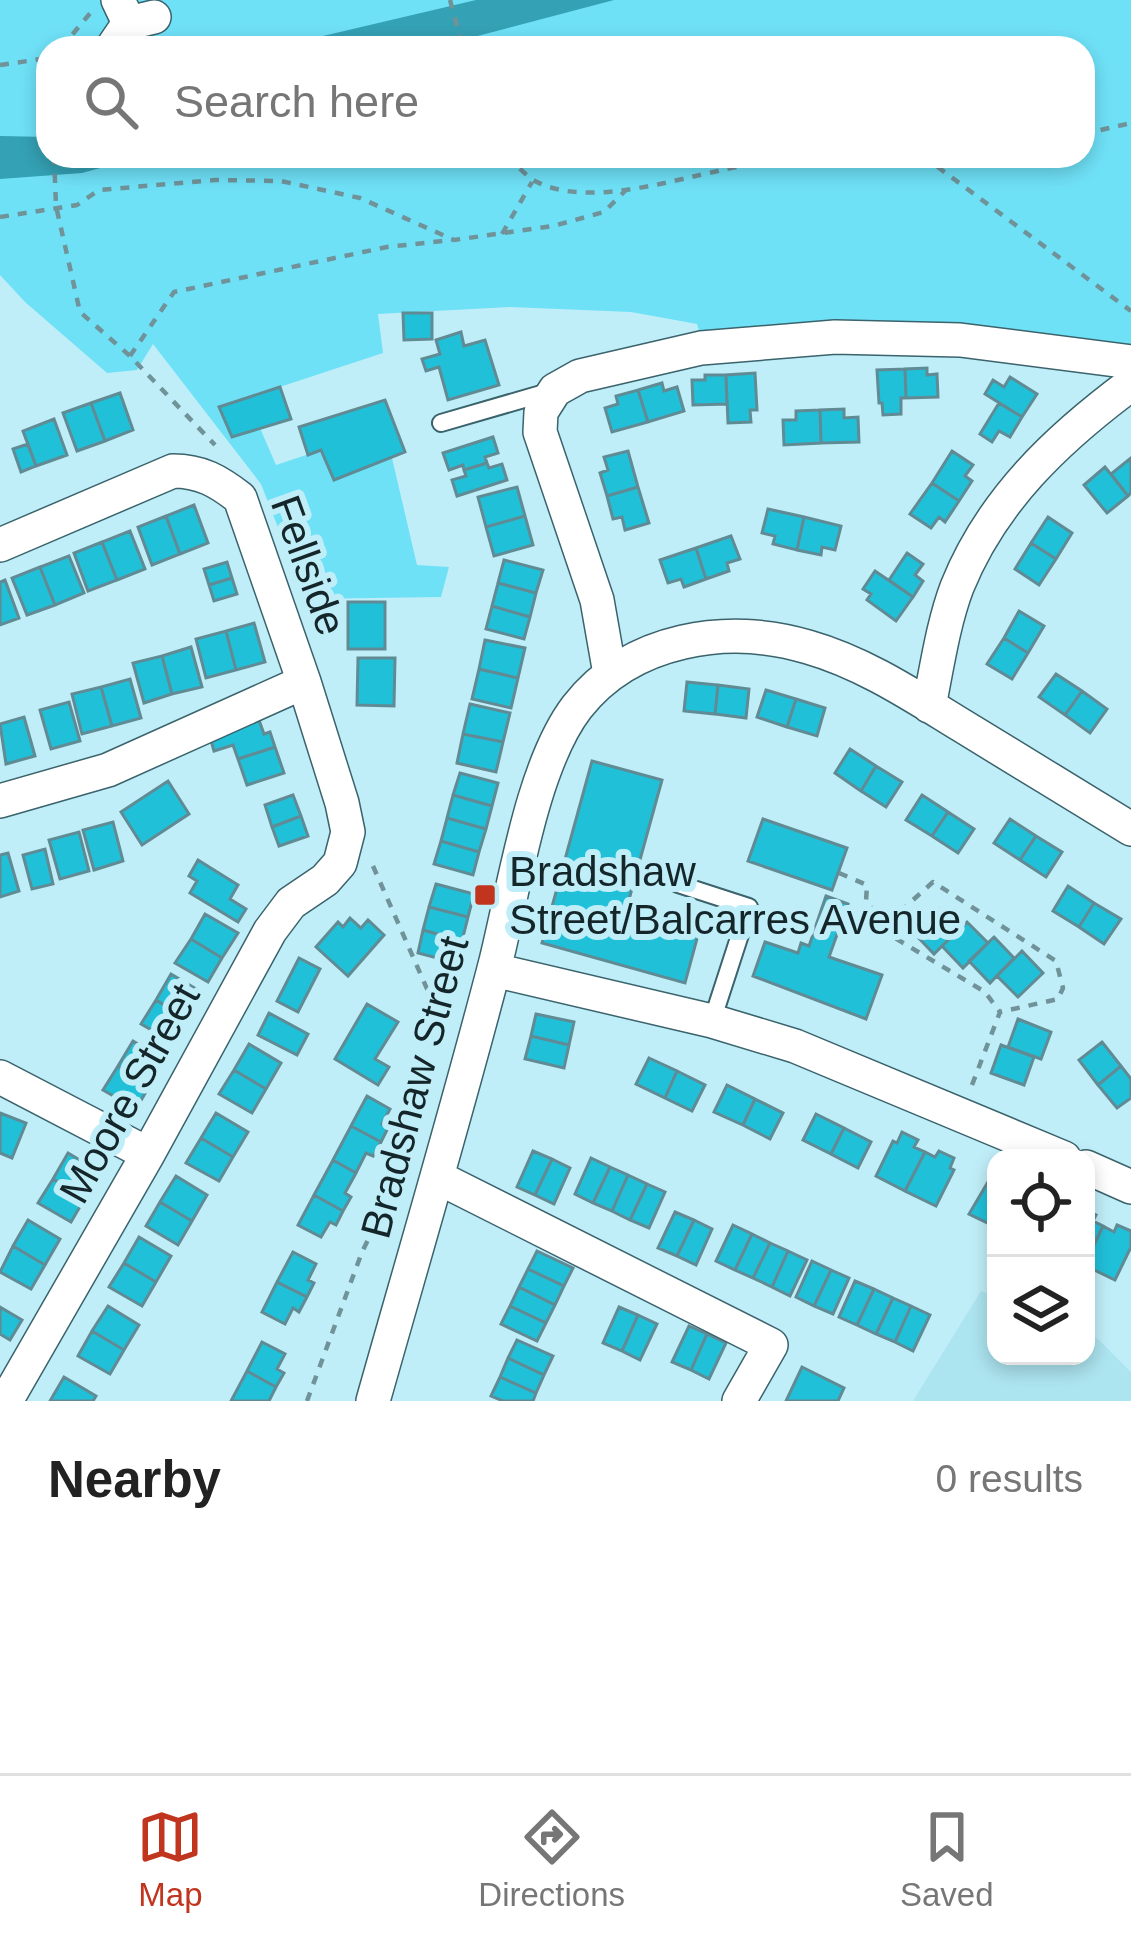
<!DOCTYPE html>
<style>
:root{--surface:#fff;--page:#f2f2f2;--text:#222;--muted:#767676;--line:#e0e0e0;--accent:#c1351e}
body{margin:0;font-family:Helvetica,sans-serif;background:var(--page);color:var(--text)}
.controls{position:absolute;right:36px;bottom:36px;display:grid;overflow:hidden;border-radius:24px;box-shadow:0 6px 18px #0003}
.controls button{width:108px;height:108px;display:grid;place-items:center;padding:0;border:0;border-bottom:3px solid var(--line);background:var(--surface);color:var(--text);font:60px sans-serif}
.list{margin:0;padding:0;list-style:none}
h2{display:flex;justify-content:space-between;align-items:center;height:156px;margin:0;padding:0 48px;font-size:51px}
h2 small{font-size:39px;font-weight:400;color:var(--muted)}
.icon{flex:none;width:66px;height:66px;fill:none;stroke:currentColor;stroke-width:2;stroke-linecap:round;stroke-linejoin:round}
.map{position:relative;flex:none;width:1131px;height:1401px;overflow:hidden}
.search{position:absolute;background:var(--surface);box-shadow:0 6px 18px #0003;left:36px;right:36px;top:36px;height:132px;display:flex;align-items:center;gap:30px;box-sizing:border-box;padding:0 42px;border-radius:36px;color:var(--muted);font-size:45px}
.sheet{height:372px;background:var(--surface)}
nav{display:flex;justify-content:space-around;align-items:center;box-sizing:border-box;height:168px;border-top:3px solid var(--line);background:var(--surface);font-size:33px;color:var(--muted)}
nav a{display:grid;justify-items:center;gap:6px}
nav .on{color:var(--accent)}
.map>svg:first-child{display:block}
.built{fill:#ace4ef}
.green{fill:#6fe1f7;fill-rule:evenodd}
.water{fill:#34a1b4}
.building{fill:#21c0d9;stroke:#608b94;stroke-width:3}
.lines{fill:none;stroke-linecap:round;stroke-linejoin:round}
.service-casing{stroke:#3a636c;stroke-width:20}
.minor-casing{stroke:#3a636c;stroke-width:36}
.path{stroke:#709299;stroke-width:4.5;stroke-dasharray:9 9;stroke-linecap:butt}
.service{stroke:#fff;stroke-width:16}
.minor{stroke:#fff;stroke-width:33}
.poi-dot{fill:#c1351e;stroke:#c0eef8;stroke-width:4.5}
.labels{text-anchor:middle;stroke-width:12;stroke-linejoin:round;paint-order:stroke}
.street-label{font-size:42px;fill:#14262a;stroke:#c0eef8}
.poi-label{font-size:42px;fill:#14262a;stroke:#c0eef8;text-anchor:start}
</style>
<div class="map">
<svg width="1131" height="1401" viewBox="0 0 1131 1401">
<rect width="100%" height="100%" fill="#c0eef8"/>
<path class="built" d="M 981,1291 L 996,1297 L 996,1356 L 1086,1356 L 1086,1334 L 1098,1339 L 1131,1372 L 1131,1401 L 913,1401 Z"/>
<path class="green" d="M 0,0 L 1131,0 L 1131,348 L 701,338 L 697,324 L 631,312 L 510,307 L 378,314 L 383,353 L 219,407 L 232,437 L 260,428 L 276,465 L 321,450 L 335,480 L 392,458 L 417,565 L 449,567 L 441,597 L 306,599 L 261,484 L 153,344 L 137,370 L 107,373 L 25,302 L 0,275 ZM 48,48 L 1083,48 L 1083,156 L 48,156 Z"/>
<path class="water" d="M 476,0 L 614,0 L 432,48 L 293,48 L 323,36 Z
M 0,136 L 48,137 L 48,156 L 144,156 L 82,173 L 0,179 Z"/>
<path class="building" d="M 403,313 L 432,313 L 432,339 L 404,340 Z
M 461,332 L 464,346 L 485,340 L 499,385 L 448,400 L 439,367 L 426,371 L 422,359 L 440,354 L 436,340 Z
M 927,368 L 927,375 L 937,374 L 938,397 L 906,398 L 905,369 Z
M 905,369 L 906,398 L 901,398 L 901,414 L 883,415 L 882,403 L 879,403 L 877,370 Z
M 755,373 L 757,410 L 750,410 L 751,422 L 728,423 L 726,375 Z
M 705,375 L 726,375 L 727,404 L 693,405 L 692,380 L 705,380 Z
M 1010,377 L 1037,394 L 1022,417 L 985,394 L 993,380 L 1004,387 Z
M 662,383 L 664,391 L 677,387 L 684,411 L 648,422 L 638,390 Z
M 280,387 L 291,419 L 232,437 L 219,407 Z
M 638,390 L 648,422 L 612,432 L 605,408 L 618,404 L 616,396 Z
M 120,393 L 133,430 L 105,441 L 91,403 Z
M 385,400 L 405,452 L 334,480 L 321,450 L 308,455 L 299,427 Z
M 91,403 L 105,441 L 77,451 L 63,413 Z
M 999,403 L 1022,417 L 1010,437 L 999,431 L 992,442 L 980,434 Z
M 844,409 L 844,418 L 858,417 L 859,442 L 821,443 L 820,410 Z
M 820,410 L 821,443 L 784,445 L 783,420 L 796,420 L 796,411 Z
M 54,419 L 67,455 L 36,466 L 23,431 Z
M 493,437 L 498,453 L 485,457 L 487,463 L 464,470 L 463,465 L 449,470 L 443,453 Z
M 28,444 L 36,466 L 21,472 L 13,449 Z
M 628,451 L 638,487 L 607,496 L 600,473 L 608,470 L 604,457 Z
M 952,451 L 973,465 L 965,476 L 972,481 L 959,501 L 932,483 Z
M 1131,458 L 1131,493 L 1128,496 L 1111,474 Z
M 487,463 L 489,468 L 502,464 L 507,480 L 457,496 L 452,480 L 466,476 L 464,470 Z
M 1105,467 L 1128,496 L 1107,513 L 1084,485 Z
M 932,483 L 959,501 L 945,522 L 939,517 L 931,528 L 910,514 Z
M 517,487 L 525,516 L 486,527 L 478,497 Z
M 638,487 L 649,523 L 625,530 L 622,517 L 613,519 L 607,496 Z
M 194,505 L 208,543 L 180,554 L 166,516 Z
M 768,509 L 804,517 L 797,550 L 773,544 L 775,536 L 762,533 Z
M 166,516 L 180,554 L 152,565 L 138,527 Z
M 525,516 L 533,545 L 494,556 L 486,527 Z
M 804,517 L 841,526 L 835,550 L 822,547 L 821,555 L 797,550 Z
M 1048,517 L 1072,533 L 1056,559 L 1031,543 Z
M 130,531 L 145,569 L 117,580 L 102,542 Z
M 731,536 L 740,559 L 727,563 L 729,571 L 706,579 L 696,548 Z
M 102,542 L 117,580 L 88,591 L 74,553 Z
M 1031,543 L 1056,559 L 1039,585 L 1015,569 Z
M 696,548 L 706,579 L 684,587 L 681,579 L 668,583 L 660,560 Z
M 907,553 L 923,564 L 915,575 L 923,581 L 913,597 L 889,580 Z
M 69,556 L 84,593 L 55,605 L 40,567 Z
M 504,560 L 543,570 L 536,593 L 498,583 Z
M 227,562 L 232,578 L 209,585 L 204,569 Z
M 40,567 L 55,605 L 27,615 L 12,578 Z
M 875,571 L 913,597 L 896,621 L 867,600 L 871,594 L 863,589 Z
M 232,578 L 237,594 L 214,601 L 209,585 Z
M 5,580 L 19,618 L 0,625 L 0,582 Z
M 498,583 L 536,593 L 530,617 L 492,606 Z
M 348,602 L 385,602 L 385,649 L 348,649 Z
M 492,606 L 530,617 L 524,639 L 486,629 Z
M 1019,611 L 1044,626 L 1028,653 L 1004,638 Z
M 254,623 L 265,662 L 236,670 L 226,631 Z
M 226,631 L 236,670 L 206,678 L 196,639 Z
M 1004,638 L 1028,653 L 1012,679 L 987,664 Z
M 485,640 L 525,648 L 518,678 L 479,669 Z
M 191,647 L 202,687 L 172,694 L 162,656 Z
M 162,656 L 172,694 L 144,703 L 133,663 Z
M 358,658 L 395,658 L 394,706 L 357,705 Z
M 479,669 L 518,678 L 511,708 L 472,699 Z
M 1056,674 L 1082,691 L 1065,715 L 1039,697 Z
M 130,679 L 141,718 L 112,726 L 101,687 Z
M 687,682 L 718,685 L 715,714 L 684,711 Z
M 718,685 L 749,689 L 746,718 L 715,714 Z
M 101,687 L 112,726 L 82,734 L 72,694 Z
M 766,690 L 796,699 L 787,727 L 757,717 Z
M 1082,691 L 1107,709 L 1090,733 L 1065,715 Z
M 796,699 L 825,708 L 817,736 L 787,727 Z
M 69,702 L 80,741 L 51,749 L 40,710 Z
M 470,704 L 510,713 L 503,742 L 463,734 Z
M 24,717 L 35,756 L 6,764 L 0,724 Z
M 259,720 L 264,734 L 270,732 L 275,747 L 238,759 L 233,745 L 214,751 L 210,737 Z
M 463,734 L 503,742 L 496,772 L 457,763 Z
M 275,747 L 284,773 L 247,785 L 238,759 Z
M 850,749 L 876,766 L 861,791 L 835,773 Z
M 592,761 L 662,780 L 625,914 L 698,935 L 685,983 L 542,943 Z
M 876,766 L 902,782 L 886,807 L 861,791 Z
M 460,773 L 498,783 L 492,806 L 453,795 Z
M 168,781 L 189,814 L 142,845 L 121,812 Z
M 293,795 L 301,816 L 272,827 L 265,805 Z
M 453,795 L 492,806 L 486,829 L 447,818 Z
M 922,795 L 948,812 L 932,836 L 906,820 Z
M 948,812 L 974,829 L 958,853 L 932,836 Z
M 301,816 L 308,836 L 279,846 L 272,827 Z
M 447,818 L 486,829 L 479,852 L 441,841 Z
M 763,819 L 847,848 L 832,890 L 748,861 Z
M 1010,819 L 1036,836 L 1020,860 L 994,843 Z
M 113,822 L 123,861 L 94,870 L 83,830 Z
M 79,832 L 89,871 L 60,879 L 49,840 Z
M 1036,836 L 1062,852 L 1046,877 L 1020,860 Z
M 441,841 L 479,852 L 473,875 L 434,864 Z
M 45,849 L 53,884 L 32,889 L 23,855 Z
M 8,853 L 19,891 L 0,897 L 0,855 Z
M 198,860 L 238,885 L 230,899 L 246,909 L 238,922 L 190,893 L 197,881 L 189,876 Z
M 436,884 L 474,894 L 468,917 L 429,907 Z
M 1068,886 L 1094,903 L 1079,927 L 1053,911 Z
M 826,896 L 848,904 L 829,957 L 882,975 L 866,1019 L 753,976 L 765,942 L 798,953 L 801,943 L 809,946 Z
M 1094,903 L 1121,919 L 1104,944 L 1079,927 Z
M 429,907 L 468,917 L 462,941 L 423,930 Z
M 938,908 L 959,929 L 934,954 L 913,932 Z
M 205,914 L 238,933 L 222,958 L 191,939 Z
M 350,918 L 361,928 L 368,920 L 384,935 L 348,976 L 316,947 L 338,922 L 343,927 Z
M 967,922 L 988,943 L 963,968 L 942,946 Z
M 423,930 L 462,941 L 456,963 L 418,953 Z
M 994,937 L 1014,958 L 990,983 L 969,961 Z
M 191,939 L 222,958 L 208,982 L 175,963 Z
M 1022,951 L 1043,973 L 1018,997 L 997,976 Z
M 299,958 L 320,969 L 298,1012 L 277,1001 Z
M 171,974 L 203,993 L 188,1019 L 156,1000 Z
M 156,1000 L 188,1019 L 174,1043 L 141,1024 Z
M 367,1004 L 398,1022 L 375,1059 L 389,1067 L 378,1085 L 335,1059 Z
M 269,1013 L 308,1034 L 297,1055 L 258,1035 Z
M 536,1014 L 574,1022 L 569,1045 L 531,1036 Z
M 1018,1019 L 1051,1032 L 1041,1059 L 1008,1047 Z
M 531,1036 L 569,1045 L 564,1068 L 525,1059 Z
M 133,1041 L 165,1060 L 150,1085 L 118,1066 Z
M 1102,1042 L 1121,1066 L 1098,1085 L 1079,1060 Z
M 249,1044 L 281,1063 L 266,1089 L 234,1070 Z
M 1001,1045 L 1034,1057 L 1024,1085 L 991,1073 Z
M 649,1058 L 677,1071 L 665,1098 L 636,1084 Z
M 118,1066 L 150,1085 L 136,1109 L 103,1090 Z
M 1121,1066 L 1131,1079 L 1131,1098 L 1117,1108 L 1098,1085 Z
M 234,1070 L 266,1089 L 252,1113 L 219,1094 Z
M 677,1071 L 705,1085 L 692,1111 L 665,1098 Z
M 727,1085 L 755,1099 L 743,1125 L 714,1112 Z
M 367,1096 L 390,1109 L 382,1124 L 388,1128 L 381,1142 L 351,1126 Z
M 755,1099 L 783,1113 L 770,1139 L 743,1125 Z
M 0,1113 L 26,1123 L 12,1158 L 0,1153 Z
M 216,1113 L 248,1132 L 233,1157 L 201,1138 Z
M 816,1114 L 844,1128 L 831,1154 L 803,1140 Z
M 351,1126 L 381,1142 L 373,1156 L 366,1153 L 356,1173 L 333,1160 Z
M 844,1128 L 871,1142 L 858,1168 L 831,1154 Z
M 902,1132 L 918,1140 L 914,1147 L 925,1152 L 905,1191 L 876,1176 L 893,1141 L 897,1143 Z
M 201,1138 L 233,1157 L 219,1181 L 186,1163 Z
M 533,1151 L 552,1159 L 535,1195 L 517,1187 Z
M 939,1151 L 954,1158 L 950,1168 L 954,1170 L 936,1206 L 905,1191 L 925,1152 L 935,1157 Z
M 68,1153 L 100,1172 L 85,1198 L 53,1179 Z
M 591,1158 L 610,1167 L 593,1203 L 575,1194 Z
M 552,1159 L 570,1168 L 554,1204 L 535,1195 Z
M 333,1160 L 356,1173 L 345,1193 L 351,1197 L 343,1211 L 314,1195 Z
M 610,1167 L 628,1175 L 612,1211 L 593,1203 Z
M 995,1170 L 996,1170 L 996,1227 L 969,1214 Z
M 628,1175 L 647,1184 L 630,1220 L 612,1211 Z
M 176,1176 L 207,1195 L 192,1221 L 160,1202 Z
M 53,1179 L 85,1198 L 71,1222 L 38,1203 Z
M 647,1184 L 665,1192 L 649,1228 L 630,1220 Z
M 314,1195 L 343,1211 L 336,1225 L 330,1222 L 321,1237 L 298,1225 Z
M 160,1202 L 192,1221 L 178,1245 L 146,1226 Z
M 1086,1210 L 1096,1215 L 1093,1221 L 1103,1226 L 1086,1262 Z
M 675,1212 L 694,1220 L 677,1256 L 658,1248 Z
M 28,1220 L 60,1239 L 45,1265 L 13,1246 Z
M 694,1220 L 712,1229 L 696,1265 L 677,1256 Z
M 733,1225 L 752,1234 L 735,1270 L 716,1261 Z
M 1117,1225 L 1131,1231 L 1131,1247 L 1115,1280 L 1086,1266 L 1086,1262 L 1103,1226 L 1114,1232 Z
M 752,1234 L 770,1243 L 753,1278 L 735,1270 Z
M 139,1237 L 171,1256 L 156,1282 L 124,1263 Z
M 770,1243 L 788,1251 L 772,1287 L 753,1278 Z
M 13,1246 L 45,1265 L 31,1289 L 0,1272 Z
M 537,1251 L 573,1268 L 564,1286 L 528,1269 Z
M 788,1251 L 807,1260 L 790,1296 L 772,1287 Z
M 293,1252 L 316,1264 L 308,1280 L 314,1283 L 307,1297 L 277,1282 Z
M 812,1261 L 831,1270 L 814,1306 L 796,1297 Z
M 124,1263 L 156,1282 L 142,1306 L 109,1287 Z
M 528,1269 L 564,1286 L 555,1305 L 519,1287 Z
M 831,1270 L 849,1278 L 833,1314 L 814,1306 Z
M 855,1281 L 874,1289 L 857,1325 L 839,1317 Z
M 277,1282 L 307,1297 L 299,1312 L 293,1308 L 285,1324 L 262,1312 Z
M 519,1287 L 555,1305 L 546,1323 L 510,1306 Z
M 874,1289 L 893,1298 L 876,1334 L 857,1325 Z
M 893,1298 L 911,1306 L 895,1342 L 876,1334 Z
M 108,1306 L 139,1325 L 124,1350 L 92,1331 Z
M 510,1306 L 546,1323 L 537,1341 L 501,1324 Z
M 911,1306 L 930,1315 L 913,1351 L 895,1342 Z
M 0,1307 L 22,1320 L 10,1340 L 0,1334 Z
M 619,1307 L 638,1315 L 622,1351 L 603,1343 Z
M 638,1315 L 657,1324 L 640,1360 L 622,1351 Z
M 689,1326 L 707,1334 L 691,1370 L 672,1362 Z
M 92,1331 L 124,1350 L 110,1374 L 78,1356 Z
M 707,1334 L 726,1343 L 709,1379 L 691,1370 Z
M 517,1340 L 553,1356 L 544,1375 L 508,1358 Z
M 262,1342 L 285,1354 L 277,1369 L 284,1373 L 276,1387 L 247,1371 Z
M 508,1358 L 544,1375 L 536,1393 L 500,1377 Z
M 802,1367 L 844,1388 L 838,1401 L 786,1401 Z
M 247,1371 L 276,1387 L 269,1401 L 231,1401 Z
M 64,1377 L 96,1396 L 93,1401 L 50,1401 Z
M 500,1377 L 536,1393 L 533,1401 L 503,1401 L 491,1396 Z"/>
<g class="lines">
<defs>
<path id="service" d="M 441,423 L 548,392
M 678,884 L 749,907 L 712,1021"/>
<path id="minor" d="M 118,0 L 129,23 L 154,17
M 112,48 L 129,23
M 0,545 L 173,471 C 201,471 218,481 240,498 L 304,682 L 342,803 L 348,832 L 340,863 L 325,880 L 291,903 L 270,931 L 148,1154 L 6,1401
M 610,674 L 597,600 L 540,432 L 541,412 L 555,390 L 580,376 L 701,348 L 835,337 L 960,340 L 1131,362
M 929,706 C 937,667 943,624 957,587 C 992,500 1057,439 1131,384
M 0,801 L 108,770 L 304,682
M 494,970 L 712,1021 L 795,1046 L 1064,1158
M 0,1077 L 148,1154
M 1086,1167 L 1131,1187
M 437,1177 L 771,1345 L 739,1401
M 373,1401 C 414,1256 457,1111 495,965 C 514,891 531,767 577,707 C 631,638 728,623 808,647 C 864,663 912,695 961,725 C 1018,760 1074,794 1131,829"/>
</defs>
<use href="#service" class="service-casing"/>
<use href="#minor" class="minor-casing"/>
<path class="path" d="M 450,0 L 463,48
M 61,48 L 92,11
M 0,65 L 48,58
M 1083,134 L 1131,123
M 54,156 L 56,206 L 80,312 L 130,356 L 215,445
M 507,156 C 516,164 525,175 535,181 C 593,212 693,172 755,164 C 795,159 836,159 876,156
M 923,156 L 1131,311
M 0,217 L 77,205 L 99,190 L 215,180 L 281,181 L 360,198 L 454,240 L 553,226 L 604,212 L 626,190
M 502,234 L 532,182
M 130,356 L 174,292 L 387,247 L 452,240
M 373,866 L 435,1007 L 450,1022
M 839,873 L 867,885 L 866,901 L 895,938
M 972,1085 L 1000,1012 L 985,992 L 895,938 L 903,909 L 933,882 L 1056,961 L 1063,988 L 1058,999 L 1000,1012
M 307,1401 L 362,1252 L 409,1157"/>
<use href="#service" class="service"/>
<use href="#minor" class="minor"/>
</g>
<rect class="poi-dot" x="473" y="883" width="24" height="24" rx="6"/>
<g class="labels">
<g class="street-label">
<text transform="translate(309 565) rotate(70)" y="15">Fellside</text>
<text transform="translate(414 1087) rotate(-75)" y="15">Bradshaw Street</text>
<text transform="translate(129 1093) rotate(-61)" y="15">Moore Street</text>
</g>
<g class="poi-label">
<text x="509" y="886">Bradshaw<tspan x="509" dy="48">Street/Balcarres Avenue</tspan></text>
</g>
</g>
</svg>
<div class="controls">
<button><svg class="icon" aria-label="locate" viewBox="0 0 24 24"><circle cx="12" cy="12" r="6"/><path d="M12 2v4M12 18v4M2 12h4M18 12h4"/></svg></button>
<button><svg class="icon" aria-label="layers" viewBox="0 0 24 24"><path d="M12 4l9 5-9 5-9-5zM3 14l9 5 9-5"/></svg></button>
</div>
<div class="search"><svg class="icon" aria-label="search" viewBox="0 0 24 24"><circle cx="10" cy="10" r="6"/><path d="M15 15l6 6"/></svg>Search here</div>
</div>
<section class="sheet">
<h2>Nearby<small>0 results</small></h2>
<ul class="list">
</ul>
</section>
<nav>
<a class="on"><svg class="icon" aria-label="map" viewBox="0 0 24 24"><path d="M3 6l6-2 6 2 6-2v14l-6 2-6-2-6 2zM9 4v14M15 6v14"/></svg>Map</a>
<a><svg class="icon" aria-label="directions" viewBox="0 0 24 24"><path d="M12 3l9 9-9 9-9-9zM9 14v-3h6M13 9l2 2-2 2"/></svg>Directions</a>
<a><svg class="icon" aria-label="saved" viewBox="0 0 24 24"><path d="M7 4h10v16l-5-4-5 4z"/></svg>Saved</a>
</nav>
